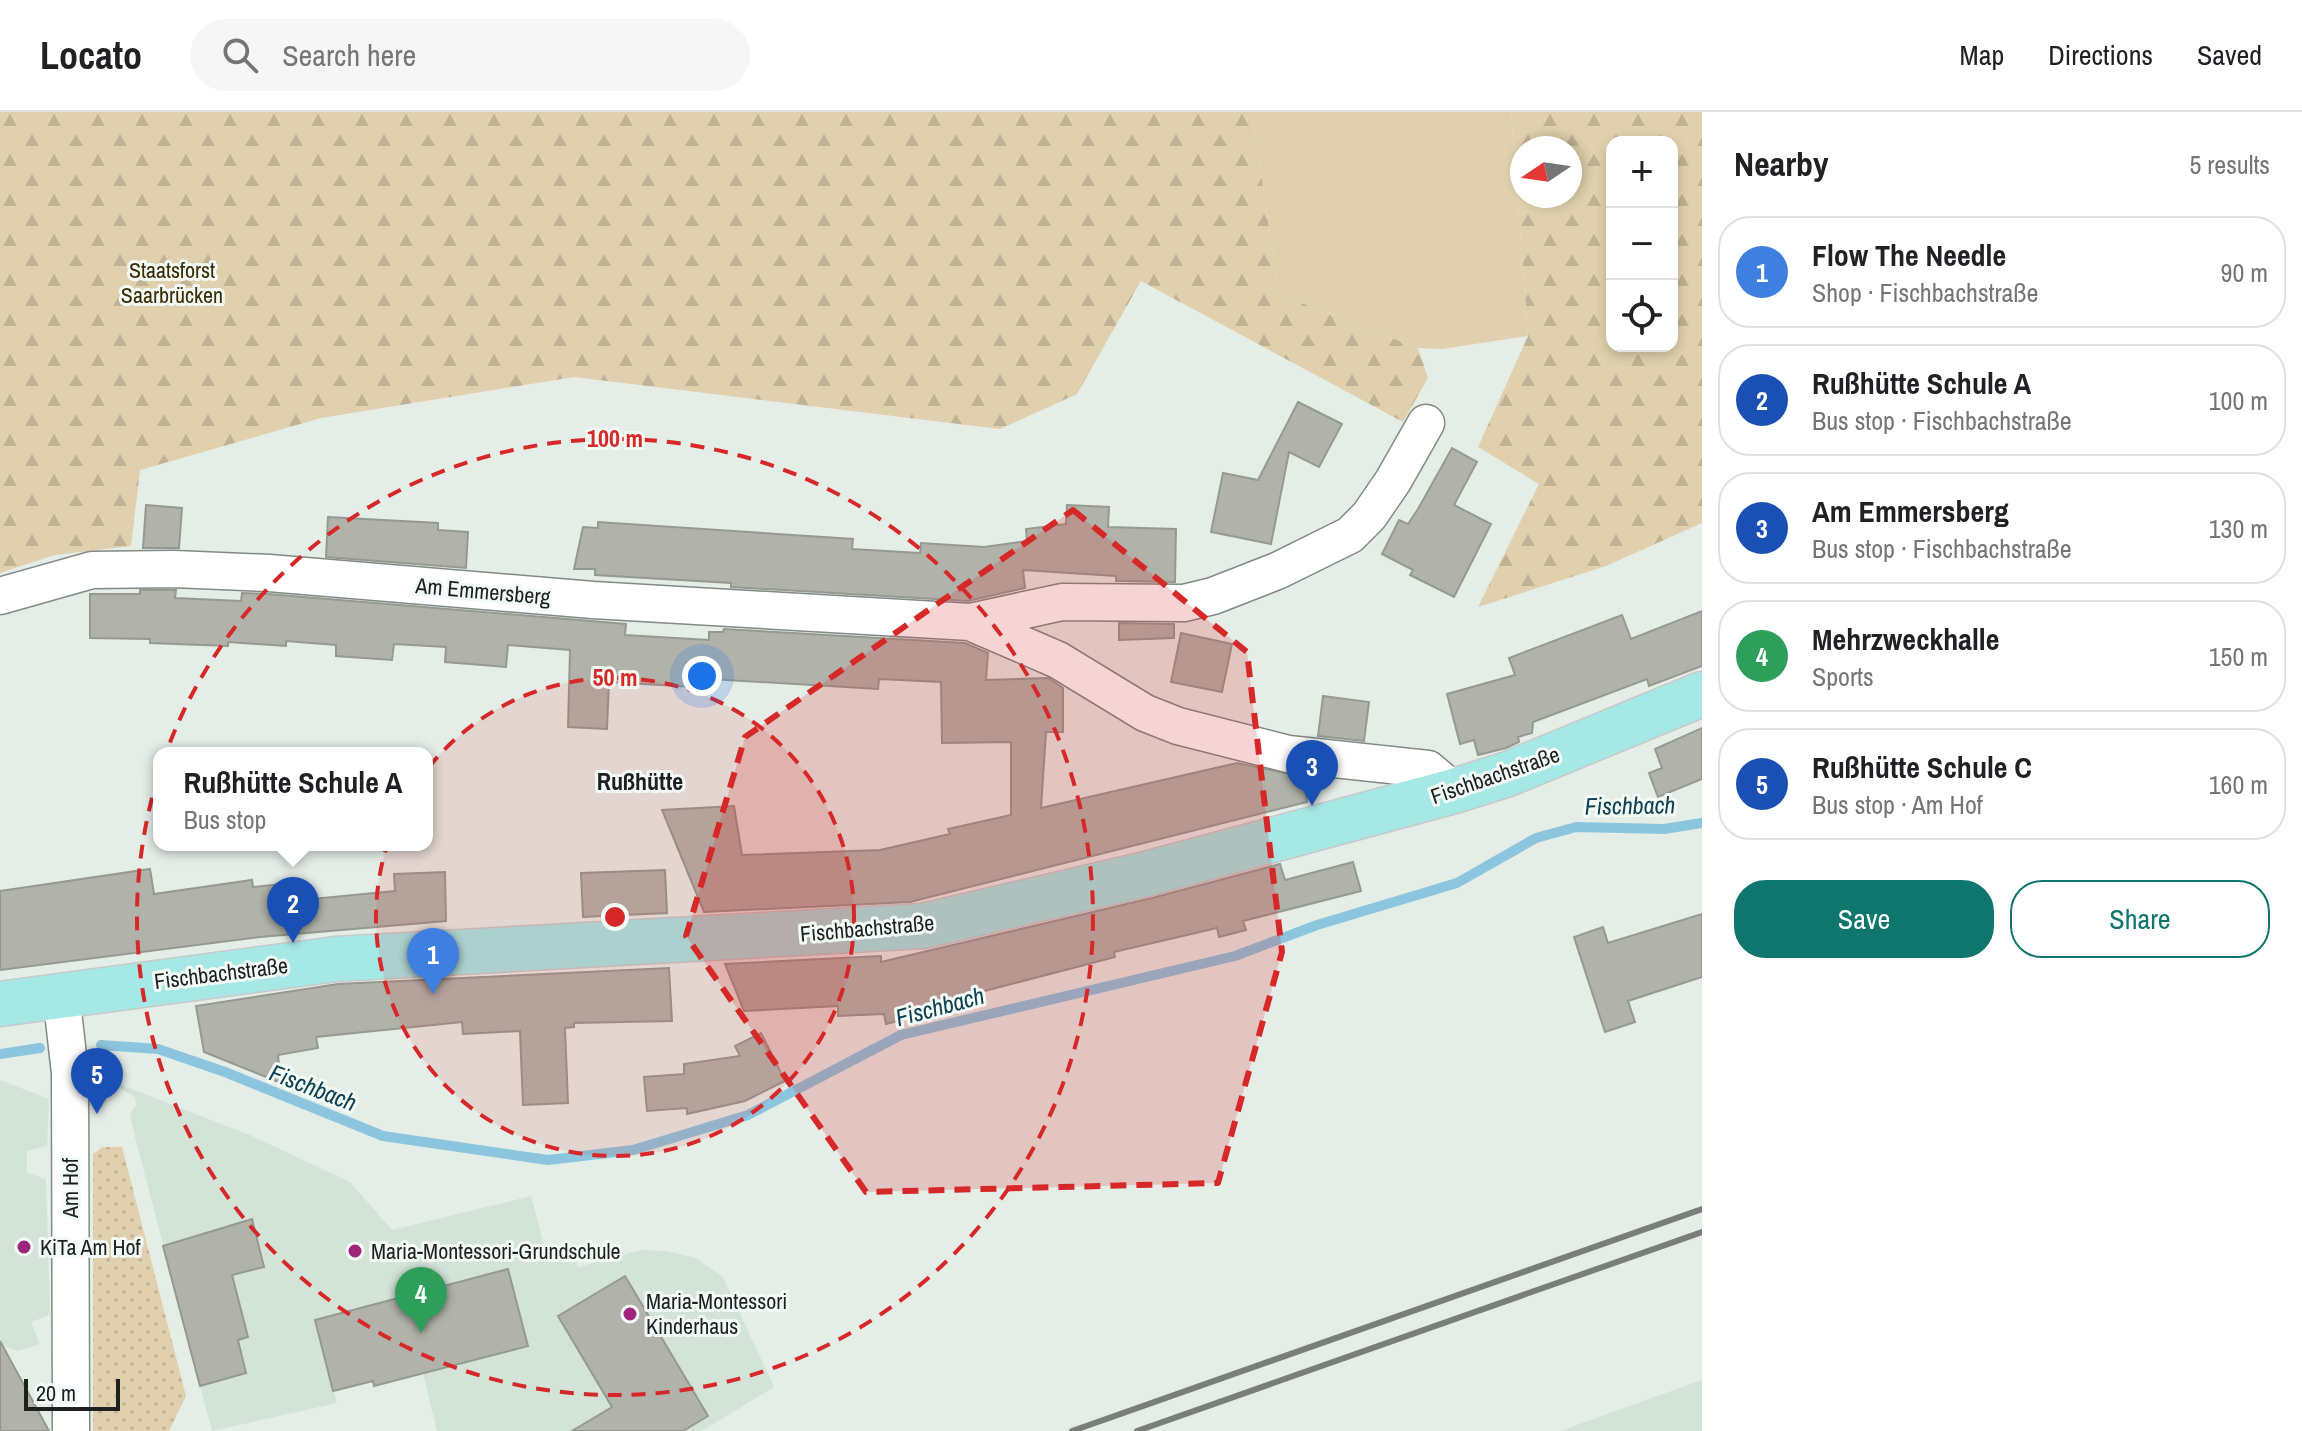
<!DOCTYPE html>
<meta charset="utf-8">
<style>
:root{--surface:#fff;--page:#f6f6f6;--text:#202124;--muted:#757577;--line:#e0e0e0;--accent:#0f766e}
body{margin:0;font-family:"Archivo Narrow",sans-serif;background:var(--page);color:var(--text)}
.controls{position:absolute;right:24px;top:24px;display:grid;overflow:hidden;border-radius:16px;box-shadow:0 4px 12px #0003}
.controls button{width:72px;height:72px;display:grid;place-items:center;padding:0;border:0;border-bottom:2px solid var(--line);background:var(--surface);color:var(--text);font:40px sans-serif}
.compass{position:absolute;left:1510px;top:24px;width:72px;height:72px;border-radius:50%;background:var(--surface);box-shadow:0 4px 12px #0003;rotate:257deg}
.scale{position:absolute;left:24px;bottom:20px;width:96px;box-sizing:border-box;padding-left:8px;border:4px solid #1d201e;border-top:0;font-size:22px;line-height:28px;white-space:nowrap;color:#1d201e;-webkit-text-stroke:6px #f2fbf5;paint-order:stroke}
.you{position:absolute;left:702px;top:564px;width:28px;height:28px;margin:-20px;border:6px solid #fff;border-radius:50%;background:#1a73e8;box-shadow:0 0 0 12px #1a73e833}
.badge{display:grid;place-items:center;width:52px;height:52px;border-radius:50%;background:var(--accent);color:#fff;font-size:26px;font-weight:700}
.pin{position:absolute;translate:-50% -66px;filter:drop-shadow(0 2px 4px #0008)}
.pin::after{content:'';position:absolute;top:42px;width:28px;height:24px;background:inherit;clip-path:polygon(0 0,100% 0,50% 100%)}
.popup{position:absolute;left:153px;top:635px;width:280px;height:104px;box-sizing:border-box;display:grid;place-content:center;border-radius:16px;background:var(--surface);filter:drop-shadow(0 2px 6px #0005);font-size:26px;white-space:nowrap;color:var(--muted)}
.popup b{font-size:30px;color:var(--text)}
.popup::after{content:'';position:absolute;left:50%;top:100%;margin-left:-16px;border:16px solid transparent;border-top-color:var(--surface)}
.list{margin:0;padding:0;list-style:none}
h2{display:flex;justify-content:space-between;align-items:center;height:104px;margin:0;padding:0 32px;font-size:34px}
h2 small{font-size:26px;font-weight:400;color:var(--muted)}
.list li{display:grid;grid-template-columns:52px 1fr auto;gap:24px;align-items:center;box-sizing:border-box;height:112px;margin:0 16px 16px;padding:0 16px;border:2px solid var(--line);border-radius:32px}
.list b{display:block;font-size:30px;white-space:nowrap}
.list p{margin:0;font-size:26px;white-space:nowrap;color:var(--muted)}
.list em{font-size:26px;font-style:normal;color:var(--muted)}
.actions{display:flex;gap:16px;padding:24px 32px}
.actions a{flex:1;padding:18px 0;border:2px solid var(--accent);border-radius:32px;text-align:center;font-size:28px;color:var(--accent)}
.actions .main{background:var(--accent);color:#fff}
.icon{flex:none;width:44px;height:44px;fill:none;stroke:currentColor;stroke-width:2;stroke-linecap:round;stroke-linejoin:round}
.map{position:relative;flex:none;width:1702px;height:1319px;overflow:hidden}
header{display:flex;align-items:center;gap:48px;box-sizing:border-box;height:112px;padding:0 40px;background:var(--surface);border-bottom:2px solid var(--line)}
header strong{font-size:38px}
nav{display:flex;gap:44px;margin-inline-start:auto;font-size:28px}
.search{width:560px;height:72px;background:var(--page);display:flex;align-items:center;gap:20px;box-sizing:border-box;padding:0 28px;border-radius:44px;color:var(--muted);font-size:30px}
main{display:flex}
aside{flex:1;background:var(--surface)}
.map>svg:first-child{display:block}
.built{fill:#d3e3d8}
.grass{fill:url(#grass-dots)}
.forest{fill:url(#forest-firs);fill-rule:evenodd}
.garden{fill:#e0d0ad}
.lines{fill:none;stroke-linecap:round;stroke-linejoin:round}
.stream{stroke:#8cc5de;stroke-width:10}
.building{fill:#b1b3ab;stroke:#969991;stroke-width:2}
.minor-casing{stroke:#828a85;stroke-width:39}
.major-casing{stroke:#c9c9c9;stroke-width:47}
.minor{stroke:#fff;stroke-width:36}
.major{stroke:#a6e8e5;stroke-width:44}
.rail{stroke:#797e7a;stroke-width:6}
.marked{fill:#d62828;fill-opacity:0.2;stroke:#d62828;stroke-width:6;stroke-dasharray:16 10;stroke-linejoin:round}
.ring{fill:none;stroke:#d62828;stroke-width:4;stroke-dasharray:14 10}
.poi-dot{fill:#9f257c;stroke:#f2fbf5;stroke-width:3}
.labels{text-anchor:middle;stroke-width:6;stroke-linejoin:round;paint-order:stroke}
.park-label{font-size:22px;fill:#392a01;stroke:#f2fbf5}
.street-label{font-size:22px;fill:#1d201e;stroke:#f2fbf5}
.poi-label{font-size:22px;fill:#1d201e;stroke:#f2fbf5;text-anchor:start}
.neighbourhood-label{font-size:24px;font-weight:bold;fill:#1d201e;stroke:#f2fbf5}
.water-label{font-size:24px;font-style:italic;fill:#0f4052;stroke:#f2fbf5}
.centre{fill:#d62828;stroke:#f2fbf5;stroke-width:4}
.ring-label{font-size:24px;text-anchor:middle;font-weight:bold;fill:#d62828;stroke:#f2fbf5;stroke-width:6;stroke-linejoin:round;paint-order:stroke}
</style>
<header>
<strong>Locato</strong>
<div class="search"><svg class="icon" aria-label="search" viewBox="0 0 24 24"><circle cx="10" cy="10" r="6"/><path d="M15 15l6 6"/></svg>Search here</div>
<nav><a>Map</a><a>Directions</a><a>Saved</a></nav>
</header>
<main>
<div class="map">
<svg width="1702" height="1319" viewBox="0 0 1702 1319">
<defs>
<pattern id="grass-dots" width="8" height="8" patternUnits="userSpaceOnUse" patternTransform="scale(2)"><rect width="8" height="8" fill="#e0d0ad"/><path d="M2 2h.1M6 6h.1" fill="none" stroke="#c0b294" stroke-width="1.8" stroke-linecap="round"/></pattern>
<pattern id="forest-firs" width="22" height="20" patternUnits="userSpaceOnUse" patternTransform="scale(2)"><rect width="22" height="20" fill="#e0d0ad"/><path d="M5 1l3.5 6h-7zM16 11l3.5 6h-7z" fill="#c0b294"/></pattern>
</defs>
<rect width="100%" height="100%" fill="#e5ede7"/>
<path class="built" d="M 96,963 L 252,1024 L 350,1070 L 392,1118 L 531,1084 L 547,1144 L 573,1137 L 578,1155 L 641,1138 L 667,1139 L 696,1146 L 723,1165 L 774,1275 L 702,1319 L 437,1319 L 423,1261 L 528,1234 L 507,1157 L 315,1207 L 337,1291 L 212,1319 L 135,1025 L 130,1002 L 136,993 L 135,985 Z
M 0,968 L 49,987 L 47,1034 L 27,1039 L 27,1061 L 46,1067 L 50,1203 L 31,1210 L 40,1232 L 18,1239 L 0,1233 Z
M 1702,1268 L 1702,1319 L 1560,1319 Z"/>
<path class="grass" d="M 102,1035 L 122,1035 L 186,1284 L 169,1319 L 93,1319 L 93,1042 Z"/>
<path class="forest" d="M 0,0 L 1252,0 L 1279,182 L 1418,236 L 1428,266 L 1403,310 L 1141,169 L 1077,282 L 1000,317 L 574,265 L 321,306 L 140,358 L 131,434 L 55,443 L 0,461 Z
M 1511,0 L 1702,0 L 1702,411 L 1606,454 L 1478,495 L 1539,372 L 1478,335 L 1528,224 ZM 1612,30 L 1672,30 L 1672,234 L 1612,234 ZM 1522,36 L 1570,36 L 1570,84 L 1522,84 Z"/>
<path class="garden" d="M 1252,0 L 1511,0 L 1528,224 L 1442,237 L 1418,236 L 1279,182 Z"/>
<g class="lines">
<path class="stream" d="M 101,933 L 158,937 L 225,960 L 383,1024 L 548,1048 L 633,1038 L 748,1003 L 901,923 L 1235,844 L 1317,813 L 1457,771 L 1536,726 L 1576,715 L 1664,717 L 1702,711
M 0,942 L 40,936"/>
</g>
<path class="building" d="M 1298,290 L 1342,312 L 1319,355 L 1289,340 L 1271,432 L 1211,420 L 1223,361 L 1258,368 Z
M 1452,336 L 1477,350 L 1454,393 L 1491,412 L 1454,485 L 1410,463 L 1413,458 L 1382,442 L 1399,408 L 1408,412 L 1418,397 Z
M 146,393 L 182,396 L 179,436 L 143,436 Z
M 1067,393 L 1109,395 L 1108,415 L 1176,417 L 1175,470 L 1116,469 L 1116,464 L 1023,458 L 1025,476 L 968,489 L 731,475 L 731,471 L 595,463 L 595,457 L 574,457 L 583,415 L 598,416 L 598,410 L 853,427 L 852,437 L 920,441 L 921,431 L 984,435 L 1027,429 L 1026,417 L 1066,412 Z
M 328,405 L 438,411 L 438,418 L 468,420 L 466,456 L 326,445 Z
M 140,478 L 176,478 L 175,486 L 241,489 L 242,481 L 268,482 L 626,512 L 625,523 L 709,528 L 709,520 L 723,520 L 724,517 L 965,531 L 988,541 L 986,568 L 1048,566 L 1063,576 L 1063,620 L 1046,620 L 1041,696 L 1237,651 L 1304,665 L 1307,690 L 910,790 L 704,800 L 662,698 L 734,694 L 742,743 L 880,738 L 950,722 L 948,717 L 1011,703 L 1011,630 L 942,631 L 941,570 L 879,567 L 878,577 L 693,566 L 692,575 L 609,570 L 607,617 L 568,615 L 570,538 L 508,533 L 506,555 L 445,550 L 446,535 L 394,532 L 392,548 L 336,544 L 336,533 L 286,529 L 286,534 L 228,530 L 228,534 L 150,531 L 150,527 L 90,526 L 90,482 L 140,482 Z
M 1702,499 L 1702,554 L 1649,574 L 1647,567 L 1533,610 L 1532,621 L 1518,625 L 1519,630 L 1506,636 L 1478,643 L 1474,628 L 1460,632 L 1447,582 L 1515,563 L 1509,546 L 1622,503 L 1631,527 Z
M 1119,511 L 1174,512 L 1174,526 L 1119,528 Z
M 1181,521 L 1232,532 L 1222,580 L 1171,570 Z
M 1323,584 L 1369,590 L 1364,629 L 1318,624 Z
M 1702,616 L 1702,667 L 1658,685 L 1649,661 L 1662,656 L 1655,637 Z
M 1353,750 L 1361,779 L 1243,809 L 1246,818 L 1219,825 L 1217,816 L 1114,840 L 1115,845 L 935,892 L 938,899 L 886,912 L 884,902 L 838,904 L 838,894 L 744,899 L 725,852 L 881,844 L 881,850 L 1152,786 L 1280,752 L 1285,768 Z
M 150,757 L 154,782 L 252,768 L 253,775 L 299,770 L 302,788 L 395,779 L 394,762 L 445,760 L 446,809 L 260,825 L 0,858 L 0,779 Z
M 665,758 L 667,801 L 583,805 L 581,761 Z
M 1702,802 L 1702,865 L 1628,889 L 1635,910 L 1605,920 L 1574,825 L 1603,815 L 1608,831 Z
M 669,856 L 672,909 L 574,911 L 574,915 L 565,916 L 568,991 L 523,993 L 520,919 L 463,922 L 462,910 L 316,925 L 318,936 L 278,943 L 281,971 L 204,940 L 196,894 L 338,872 Z
M 761,921 L 785,969 L 745,989 L 687,1002 L 687,996 L 647,999 L 644,965 L 684,962 L 684,952 L 740,944 L 735,934 Z
M 252,1107 L 264,1155 L 232,1163 L 248,1225 L 238,1228 L 246,1261 L 200,1274 L 163,1134 Z
M 508,1157 L 528,1234 L 374,1274 L 373,1269 L 333,1279 L 315,1208 Z
M 625,1164 L 708,1304 L 683,1319 L 572,1319 L 612,1295 L 558,1204 Z
M 0,1229 L 24,1273 L 49,1319 L 0,1319 Z"/>
<g class="lines">
<defs>
<path id="minor" d="M 0,484 L 92,458 L 174,457 L 269,461 L 593,488 L 970,510 L 1062,490 L 1184,491 L 1213,484 L 1277,459 L 1350,423 L 1369,404 L 1393,369 L 1426,311
M 970,510 L 1058,548 L 1145,601 L 1178,614 L 1288,642 L 1428,657 L 1454,679
M 61,882 L 70,961 L 71,1319"/>
<path id="major" d="M 0,892 L 336,847 L 923,814 L 1146,762 L 1454,679 L 1508,662 L 1702,582"/>
</defs>
<use href="#minor" class="minor-casing"/>
<use href="#major" class="major-casing"/>
<use href="#minor" class="minor"/>
<use href="#major" class="major"/>
<path class="rail" d="M 1072,1319 L 1702,1097
M 1137,1319 L 1702,1120"/>
</g>
<path class="marked" d="M 1073,398 L 1247,540 L 1282,840 L 1218,1071 L 866,1080 L 686,824 L 745,625 Z"/>
<circle cx="615" cy="805" r="239" fill="#d62828" fill-opacity=".12"/>
<g class="ring">
<circle cx="615" cy="805" r="239"/>
<circle cx="615" cy="805" r="478"/>
</g>
<g class="poi-dot">
<circle cx="24" cy="1135" r="8"/>
<circle cx="355" cy="1139" r="8"/>
<circle cx="630" cy="1202" r="8"/>
</g>
<g class="labels">
<g class="park-label">
<text x="172" y="166">Staatsforst<tspan x="172" dy="25">Saarbrücken</tspan></text>
</g>
<g class="street-label">
<text transform="translate(483 479) rotate(5)" y="8">Am Emmersberg</text>
<text transform="translate(1495 663) rotate(-19)" y="8">Fischbachstraße</text>
<text transform="translate(867 816) rotate(-5)" y="8">Fischbachstraße</text>
<text transform="translate(221 861) rotate(-7)" y="8">Fischbachstraße</text>
<text transform="translate(70 1076) rotate(-90)" y="8">Am Hof</text>
</g>
<g class="poi-label">
<text x="40" y="1143">KiTa Am Hof</text>
<text x="371" y="1147">Maria-Montessori-Grundschule</text>
<text x="646" y="1197">Maria-Montessori<tspan x="646" dy="25">Kinderhaus</tspan></text>
</g>
<g class="neighbourhood-label">
<text x="640" y="678">Rußhütte</text>
</g>
<g class="water-label">
<text transform="translate(1630 694) rotate(-1)" y="8">Fischbach</text>
<text transform="translate(940 895) rotate(-15)" y="8">Fischbach</text>
<text transform="translate(313 976) rotate(21)" y="8">Fischbach</text>
</g>
</g>
<circle cx="615" cy="805" r="12" class="centre"/>
<g class="ring-label">
<text x="615" y="335">100 m</text>
<text x="615" y="574">50 m</text>
</g>
</svg>
<div class="controls">
<button>+</button>
<button>−</button>
<button><svg class="icon" aria-label="locate" viewBox="0 0 24 24"><circle cx="12" cy="12" r="6"/><path d="M12 2v4M12 18v4M2 12h4M18 12h4"/></svg></button>
</div>
<svg class="compass" viewBox="-18 -18 36 36"><path d="M0-13l5 13h-10z" fill="#e53935"/><path d="M0 13l5-13h-10z" fill="#757577"/></svg>
<div class="scale">20 m</div>
<div class="you"></div>
<div class="pin badge" style="left:433px;top:882px;background:#3f7fe0">1</div>
<div class="pin badge" style="left:293px;top:831px;background:#1a4fb4">2</div>
<div class="popup"><b>Rußhütte Schule A</b>Bus stop</div>
<div class="pin badge" style="left:1312px;top:694px;background:#1a4fb4">3</div>
<div class="pin badge" style="left:421px;top:1221px;background:#2e9e5b">4</div>
<div class="pin badge" style="left:97px;top:1002px;background:#1a4fb4">5</div>
</div>
<aside>
<h2>Nearby<small>5 results</small></h2>
<ul class="list">
<li><span class="badge" style="background:#3f7fe0">1</span><div><b>Flow The Needle</b><p>Shop · Fischbachstraße</p></div><em>90 m</em></li>
<li><span class="badge" style="background:#1a4fb4">2</span><div><b>Rußhütte Schule A</b><p>Bus stop · Fischbachstraße</p></div><em>100 m</em></li>
<li><span class="badge" style="background:#1a4fb4">3</span><div><b>Am Emmersberg</b><p>Bus stop · Fischbachstraße</p></div><em>130 m</em></li>
<li><span class="badge" style="background:#2e9e5b">4</span><div><b>Mehrzweckhalle</b><p>Sports</p></div><em>150 m</em></li>
<li><span class="badge" style="background:#1a4fb4">5</span><div><b>Rußhütte Schule C</b><p>Bus stop · Am Hof</p></div><em>160 m</em></li>
</ul>
<div class="actions"><a class="main">Save</a><a>Share</a></div>
</aside>
</main>
